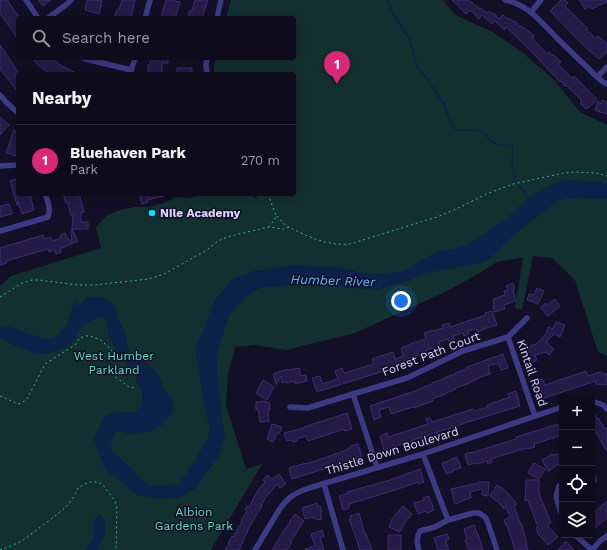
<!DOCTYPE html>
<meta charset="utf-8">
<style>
:root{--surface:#0e0b1c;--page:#171425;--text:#f1f3f6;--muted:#9b9ba3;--line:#2e2b3b;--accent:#db2777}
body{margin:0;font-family:"Work Sans",sans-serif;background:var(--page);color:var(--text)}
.controls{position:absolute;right:12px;bottom:12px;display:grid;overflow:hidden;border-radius:4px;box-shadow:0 2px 10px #0003}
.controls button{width:36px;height:36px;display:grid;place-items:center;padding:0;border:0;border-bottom:1px solid var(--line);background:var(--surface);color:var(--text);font:20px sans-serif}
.you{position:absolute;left:401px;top:301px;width:14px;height:14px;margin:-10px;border:3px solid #fff;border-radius:50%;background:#1a73e8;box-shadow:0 0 0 6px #1a73e833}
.badge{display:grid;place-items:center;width:26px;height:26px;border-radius:50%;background:var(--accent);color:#fff;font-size:13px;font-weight:700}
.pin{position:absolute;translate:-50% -33px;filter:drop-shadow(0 1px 2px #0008)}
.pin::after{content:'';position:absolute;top:21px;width:14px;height:12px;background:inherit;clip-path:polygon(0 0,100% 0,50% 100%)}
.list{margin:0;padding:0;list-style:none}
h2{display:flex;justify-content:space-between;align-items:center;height:52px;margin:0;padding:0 16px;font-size:17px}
h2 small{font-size:13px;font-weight:400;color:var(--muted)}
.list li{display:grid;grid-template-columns:26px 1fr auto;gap:12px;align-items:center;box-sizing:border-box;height:72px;padding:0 16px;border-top:1px solid var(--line)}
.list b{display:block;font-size:15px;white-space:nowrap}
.list p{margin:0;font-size:13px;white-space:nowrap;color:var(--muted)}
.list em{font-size:13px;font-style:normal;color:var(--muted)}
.icon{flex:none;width:22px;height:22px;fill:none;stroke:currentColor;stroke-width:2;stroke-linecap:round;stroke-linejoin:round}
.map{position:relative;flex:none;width:607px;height:550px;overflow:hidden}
.search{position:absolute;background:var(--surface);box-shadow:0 2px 10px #0003;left:16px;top:16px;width:280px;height:44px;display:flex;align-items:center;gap:10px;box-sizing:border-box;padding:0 14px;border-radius:4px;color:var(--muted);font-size:15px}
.panel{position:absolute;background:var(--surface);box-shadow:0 2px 10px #0003;left:16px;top:72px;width:280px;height:124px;border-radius:4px}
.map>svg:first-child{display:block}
.green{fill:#12302f}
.water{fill:#0c2248}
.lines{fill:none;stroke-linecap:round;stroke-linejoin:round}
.stream{stroke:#0c2248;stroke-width:1.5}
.building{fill:#241b47;stroke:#3b2d73}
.path{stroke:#2fb8b0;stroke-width:1;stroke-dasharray:2 3;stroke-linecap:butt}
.minor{stroke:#3d3a85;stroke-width:5.5}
.poi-dot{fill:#00e5ff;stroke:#130f26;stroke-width:1.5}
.labels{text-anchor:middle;stroke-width:3;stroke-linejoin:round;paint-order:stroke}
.poi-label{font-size:12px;font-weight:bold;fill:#d9d4ff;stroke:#130f26;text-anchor:start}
.street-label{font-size:12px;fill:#d9d4ff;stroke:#130f26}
.park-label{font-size:12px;fill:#5fe0c0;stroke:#130f26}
.water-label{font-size:13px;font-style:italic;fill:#62b6ff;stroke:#130f26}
</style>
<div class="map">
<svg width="607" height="550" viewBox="0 0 607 550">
<rect width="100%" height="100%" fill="#130f26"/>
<path class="green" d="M 231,0 L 443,0 L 455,15 L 491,31 L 522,52 L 554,80 L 580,112 L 607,125 L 607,356 L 598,352 L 575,280 L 552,258 L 533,256 L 522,310 L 515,308 L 523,257 L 497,262 L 478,274 L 445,292 L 355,333 L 286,350 L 255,345 L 235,347 L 228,374 L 226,405 L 246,469 L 262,464 L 211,550 L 0,550 L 0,286 L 11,276 L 101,248 L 96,227 L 106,216 L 117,211 L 134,207 L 149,207 L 164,203 L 176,197 L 187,198 L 212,194 L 248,194 L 257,199 L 256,194 L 294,194 L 294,74 L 214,74 L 214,64 L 216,58 L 294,58 L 294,18 L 226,18 Z"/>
<path class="water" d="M 568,180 L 607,183 L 607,199 L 569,198 L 558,201 L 517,232 L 490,259 L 481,263 L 421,274 L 411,280 L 377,290 L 320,285 L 262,287 L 252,292 L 229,315 L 216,357 L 222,418 L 225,437 L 219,456 L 195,489 L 179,498 L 161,499 L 137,495 L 106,470 L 97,450 L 94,437 L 105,416 L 117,412 L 134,412 L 142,406 L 142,392 L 136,381 L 136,377 L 134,371 L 122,359 L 111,341 L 108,334 L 107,320 L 98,317 L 83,326 L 79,330 L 76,339 L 66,347 L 49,354 L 37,354 L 11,344 L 4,339 L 0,339 L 0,326 L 10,327 L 44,339 L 52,338 L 59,335 L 68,322 L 73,305 L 75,302 L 79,306 L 85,298 C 99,296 104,297 115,305 L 119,321 L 126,334 L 127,346 L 133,356 L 147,363 L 159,376 L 165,391 L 173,400 L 173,412 L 161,426 L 148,432 L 131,434 L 116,431 L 111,442 L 112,451 L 131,468 L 136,474 L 151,486 L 179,484 L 197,457 L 208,438 L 210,430 L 204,404 L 196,352 L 198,341 L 201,335 L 215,300 L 233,279 L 254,271 L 294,265 L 344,268 L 358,272 L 371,274 L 387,274 L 403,271 L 436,252 L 461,247 L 473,241 L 505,220 L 529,197 L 550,185 Z
M 100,514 L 106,523 L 104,537 L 98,550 L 86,550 C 89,546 92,542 93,538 C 95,527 89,522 100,514 Z"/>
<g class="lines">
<path class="stream" d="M 387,0 L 394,15 L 410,40 L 417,67 L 425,76 L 444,104 L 451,125 L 457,130 L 476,130 L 484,133 L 492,142 L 499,145 L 513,146 L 512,165 L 516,181
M 518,185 L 530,199"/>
</g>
<path class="building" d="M 0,0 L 7,0 L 20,18 L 18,18 L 18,39 L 0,13 Z
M 38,0 L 51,0 L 43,6 Z
M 87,0 L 97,0 L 102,1 L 99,14 L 85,10 Z
M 122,0 L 135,0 L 131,18 L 114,18 L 117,9 L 119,10 Z
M 166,0 L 170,0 L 180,2 L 175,18 L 161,18 Z
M 195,0 L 208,0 L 202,18 L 188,18 L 189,11 L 190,12 L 191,10 L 192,10 Z
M 452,0 L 469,0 L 476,6 L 477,6 L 480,9 L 481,8 L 487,13 L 489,11 L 492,14 L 494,13 L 499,19 L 503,15 L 507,19 L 508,18 L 510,19 L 511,19 L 514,22 L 515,21 L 520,27 L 521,26 L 530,32 L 534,36 L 532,38 L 547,54 L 549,52 L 552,55 L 553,54 L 561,62 L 558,64 L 572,78 L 574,76 L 597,100 L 588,108 L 588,107 L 586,109 L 580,103 L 582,101 L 566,85 L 565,86 L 561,81 L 560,82 L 543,64 L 535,55 L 506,27 L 504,30 L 495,21 L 492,24 L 482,15 L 479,19 L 470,10 L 466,14 Z
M 561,0 L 565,0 L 568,3 L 565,6 L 588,29 L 587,30 L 595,38 L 598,36 L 607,44 L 607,52 L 599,59 L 583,45 L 550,11 Z
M 579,0 L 607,0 L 607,2 L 600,5 L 600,4 L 592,9 L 590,6 L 585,9 Z
M 0,45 L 19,73 L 15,75 L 18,79 L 18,92 L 0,69 Z
M 32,58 L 51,58 L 63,67 L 64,67 L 78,74 L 50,74 L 39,66 Z
M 151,58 L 168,58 L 168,63 L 162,63 L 162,74 L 148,74 L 148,65 L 150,65 Z
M 177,68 L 192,68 L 192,74 L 177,74 Z
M 602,100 L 607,102 L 607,114 L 595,110 L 598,101 L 601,104 Z
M 0,117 L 9,125 L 0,135 Z
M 14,130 L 18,134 L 18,149 L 15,156 L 6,153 Z
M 18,178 L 18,194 L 30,194 L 34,210 L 22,214 L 18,202 L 18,205 L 17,205 L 10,181 Z
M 63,194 L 79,194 L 84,212 L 81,213 L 81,222 L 88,222 L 88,229 L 72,229 L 78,241 L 71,244 L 73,215 L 71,216 L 68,203 L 66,203 Z
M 139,194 L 164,194 L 164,196 L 147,200 L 148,202 L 142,204 Z
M 9,204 L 12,214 L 0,217 L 0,206 Z
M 65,233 L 71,244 L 60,249 L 61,252 L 56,254 L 55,250 L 49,252 L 48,249 L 6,261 L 7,263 L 0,265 L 0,248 L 43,235 L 44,239 L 51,237 L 52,241 L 61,238 L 60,236 Z
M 513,283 L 515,288 L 513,289 L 514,291 L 513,291 L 516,301 L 504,305 L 505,309 L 494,312 L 493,306 L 494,305 L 493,299 L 505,295 L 504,291 L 508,290 L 506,286 Z
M 537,288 L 544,291 L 538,304 L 527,300 L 529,294 L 534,295 Z
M 555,299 L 560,306 L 548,316 L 547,316 L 541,307 L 546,303 L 547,305 Z
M 492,311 L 497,325 L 483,329 L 483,330 L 477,332 L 476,329 L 468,331 L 469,334 L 464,336 L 463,333 L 453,336 L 455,341 L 449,342 L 448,339 L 439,342 L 440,346 L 426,350 L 427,353 L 411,357 L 412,360 L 384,370 L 384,371 L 317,392 L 312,378 L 320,376 L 322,384 L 338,379 L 335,371 L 342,368 L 344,373 L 374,364 L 372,359 L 393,352 L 395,359 L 403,356 L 401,348 L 410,345 L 410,344 L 426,339 L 424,333 L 433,330 L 434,331 L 443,328 L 442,325 L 449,323 L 450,327 L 486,315 L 485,313 Z
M 556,322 L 565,325 L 560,337 L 554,334 L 546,342 L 554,349 L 549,355 L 546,352 L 535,355 L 537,360 L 530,363 L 525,348 L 536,344 L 545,335 L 548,327 L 553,329 Z
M 503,354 L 508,368 L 501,370 L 498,363 L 488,366 L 490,374 L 478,378 L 478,379 L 470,382 L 470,383 L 455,388 L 456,389 L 446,393 L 446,394 L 432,399 L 433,401 L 414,408 L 413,407 L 391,414 L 389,407 L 379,410 L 381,417 L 374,420 L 370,406 L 421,389 L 421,388 L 432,384 L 432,383 L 444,379 L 444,378 L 455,374 L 455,373 L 467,369 L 467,367 Z
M 299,368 L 301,376 L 306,375 L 307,381 L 295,384 L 295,381 L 287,383 L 286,382 L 282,383 L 281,376 L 276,385 L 273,374 L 288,369 L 289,370 Z
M 586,371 L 588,376 L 597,373 L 597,372 L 607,374 L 606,385 L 596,384 L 596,381 L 541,399 L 537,383 L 538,383 L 537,380 L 542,379 L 545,385 Z
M 263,380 L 274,387 L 267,400 L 256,393 Z
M 516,391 L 520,406 L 465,423 L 384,450 L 380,436 L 387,433 L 388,437 L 422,426 L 428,424 L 426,419 L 430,418 L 432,422 L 473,409 L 474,411 L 488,407 L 487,405 L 510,397 L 508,394 Z
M 266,401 L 265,403 L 269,402 L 270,409 L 268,409 L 269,421 L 260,422 L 258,409 L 256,410 L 256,402 Z
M 592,408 L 597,419 L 598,418 L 605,429 L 607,428 L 607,452 L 596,432 L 593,433 L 592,431 Z
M 347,413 L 352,429 L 345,431 L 344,429 L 308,441 L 306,436 L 297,439 L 297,441 L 293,442 L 293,440 L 287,441 L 284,433 L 304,428 L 304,427 Z
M 272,424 L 282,427 L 279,434 L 277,433 L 273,442 L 267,439 Z
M 558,424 L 562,435 L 534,444 L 535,447 L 527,449 L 526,448 L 491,459 L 492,462 L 488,464 L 487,461 L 477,464 L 476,463 L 468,465 L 465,454 L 471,452 L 471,453 L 516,439 L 516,437 Z
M 358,444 L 362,457 L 292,479 L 289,468 L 306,463 L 306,464 L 347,450 L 347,449 L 351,447 L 350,446 Z
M 552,454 L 552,455 L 562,454 L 562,462 L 548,471 L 542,460 Z
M 457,457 L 461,468 L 453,470 L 453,472 L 446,474 L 442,463 L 451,460 L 451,459 Z
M 534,463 L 545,469 L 539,479 L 528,473 Z
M 593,468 L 597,481 L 592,483 L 592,469 Z
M 420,469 L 424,482 L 419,484 L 418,482 L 395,490 L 349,504 L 349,508 L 343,510 L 339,496 L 348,493 L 347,492 L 390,480 Z
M 279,474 L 286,484 L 280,488 L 277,484 L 269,494 L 268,493 L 261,506 L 262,506 L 247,531 L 248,531 L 243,540 L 244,540 L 239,550 L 225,550 L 229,544 L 228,543 L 232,536 L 233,537 L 242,522 L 241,521 L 247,511 L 245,509 L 247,506 L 249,507 L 258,490 L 265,482 L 263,480 L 267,475 L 272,479 Z
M 526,480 L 539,480 L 539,493 L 551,523 L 547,525 L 558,537 L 548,545 L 538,534 L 536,528 L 538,527 L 528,500 L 525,501 Z
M 479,482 L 489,482 L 488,496 L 482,495 L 482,489 L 470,492 L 471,498 L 463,500 L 463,501 L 455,504 L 451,489 L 479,483 Z
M 497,485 L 506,491 L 517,504 L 514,506 L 520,523 L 521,523 L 527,543 L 526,543 L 528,550 L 515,550 L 507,525 L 506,526 L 504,520 L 510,517 L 506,507 L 504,509 L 498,502 L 490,496 Z
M 429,496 L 434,510 L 427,513 L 426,511 L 418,514 L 414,503 L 424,500 L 423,498 Z
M 607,501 L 607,518 L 592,530 L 592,514 Z
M 317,503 L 318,506 L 320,506 L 322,512 L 320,513 L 322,519 L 317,520 L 315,518 L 313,519 L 313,517 L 305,519 L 302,508 Z
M 403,506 L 412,514 L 404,524 L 400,532 L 389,527 L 392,519 Z
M 359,513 L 365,535 L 366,534 L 372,550 L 360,550 L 355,535 L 349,519 L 351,519 L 350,516 Z
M 295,514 L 304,521 L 291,541 L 292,542 L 287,550 L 272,550 L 283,532 L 290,523 L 289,522 Z
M 474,525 L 477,534 L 478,534 L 483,550 L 469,550 L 468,548 L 465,540 L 467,539 L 464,529 Z
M 322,530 L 324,536 L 320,538 L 324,550 L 306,550 L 305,549 L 315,546 L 311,534 Z
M 447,534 L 449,539 L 446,540 L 447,542 L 446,543 L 449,550 L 438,550 L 434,538 Z
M 388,535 L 401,535 L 401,550 L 388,550 Z
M 566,541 L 574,550 L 558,550 Z"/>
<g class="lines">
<path class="path" d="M 268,194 L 276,216 L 274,221 L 268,227
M 277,216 L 284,224 L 289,227
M 0,297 L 22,283 L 32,280 L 39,280 L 77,285 L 94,285 L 149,279 L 164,274 L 207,250 L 218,241 L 227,237 L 268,227 L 284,229 L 289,227 C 309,237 327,246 350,244 L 437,217 L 456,209 L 489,193 L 513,184 L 564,173 L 575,172 L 596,173 L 607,176
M 0,396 L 16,403 L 20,404 L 27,399 L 45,364 L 75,345 L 80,338 L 85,336 L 90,336 L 101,340 L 114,353 L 116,358 L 116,366 L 113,375 L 129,387 L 136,388
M 0,550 L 11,546 L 22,541 L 55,516 L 66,507 L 73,498 L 78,488 L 89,482 L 98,482 L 103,485 L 115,501 L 117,509 L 116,550"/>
<path class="minor" d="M 26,0 L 38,18
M 505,0 C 527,4 540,21 555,36 C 565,46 575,56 586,66 C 592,72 599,81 607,84
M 531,12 L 541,0
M 48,18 L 67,4 L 71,0
M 145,18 L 150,0
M 217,18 L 221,0
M 82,58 L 131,70
M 130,74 L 135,58
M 207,74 L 206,65 L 207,58
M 597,77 L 607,67
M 0,95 L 6,102 L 18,113
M 0,166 L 18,165
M 0,231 L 48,217 C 51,209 48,202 45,194
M 508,337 L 535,416
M 353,394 L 377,467
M 592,401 L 603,405 L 607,409
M 290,407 L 308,408 L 353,394 L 407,378 L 463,351 L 508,337 L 527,318
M 423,454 L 448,520
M 324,484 L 343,550
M 559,486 L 556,497 L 562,516
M 575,535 L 592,550
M 255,550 L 279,510 C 288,497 295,493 309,488 L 423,454 L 562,407
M 419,550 C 417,543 416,538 420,531 L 435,527 L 448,520 L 473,513 L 479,513 L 485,517 L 488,523 L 497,550
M 592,550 L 600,541 L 607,536"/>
</g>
<circle class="poi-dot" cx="152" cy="213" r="4"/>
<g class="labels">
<g class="poi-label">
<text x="160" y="217">Nile Academy</text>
</g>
<g class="street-label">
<text transform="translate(431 354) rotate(-21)" y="4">Forest Path Court</text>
<text transform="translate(532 373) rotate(71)" y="4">Kintail Road</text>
<text transform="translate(392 451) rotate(-17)" y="4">Thistle Down Boulevard</text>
</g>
<g class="park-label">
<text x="114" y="360">West Humber<tspan x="114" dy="14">Parkland</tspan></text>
<text x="194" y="516">Albion<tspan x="194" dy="14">Gardens Park</tspan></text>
</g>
<g class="water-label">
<text transform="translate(333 280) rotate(2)" y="5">Humber River</text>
</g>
</g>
</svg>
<div class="controls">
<button>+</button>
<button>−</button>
<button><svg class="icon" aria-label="locate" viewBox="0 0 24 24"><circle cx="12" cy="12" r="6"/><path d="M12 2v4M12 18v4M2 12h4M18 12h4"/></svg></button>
<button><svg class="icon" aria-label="layers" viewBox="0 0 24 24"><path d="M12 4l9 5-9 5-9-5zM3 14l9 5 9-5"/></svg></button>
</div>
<div class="you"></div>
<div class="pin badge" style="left:337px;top:84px">1</div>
<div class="search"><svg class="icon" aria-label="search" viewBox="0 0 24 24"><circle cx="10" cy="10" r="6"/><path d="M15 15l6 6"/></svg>Search here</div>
<section class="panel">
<h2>Nearby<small></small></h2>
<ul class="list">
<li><span class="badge">1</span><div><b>Bluehaven Park</b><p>Park</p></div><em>270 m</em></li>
</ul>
</section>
</div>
